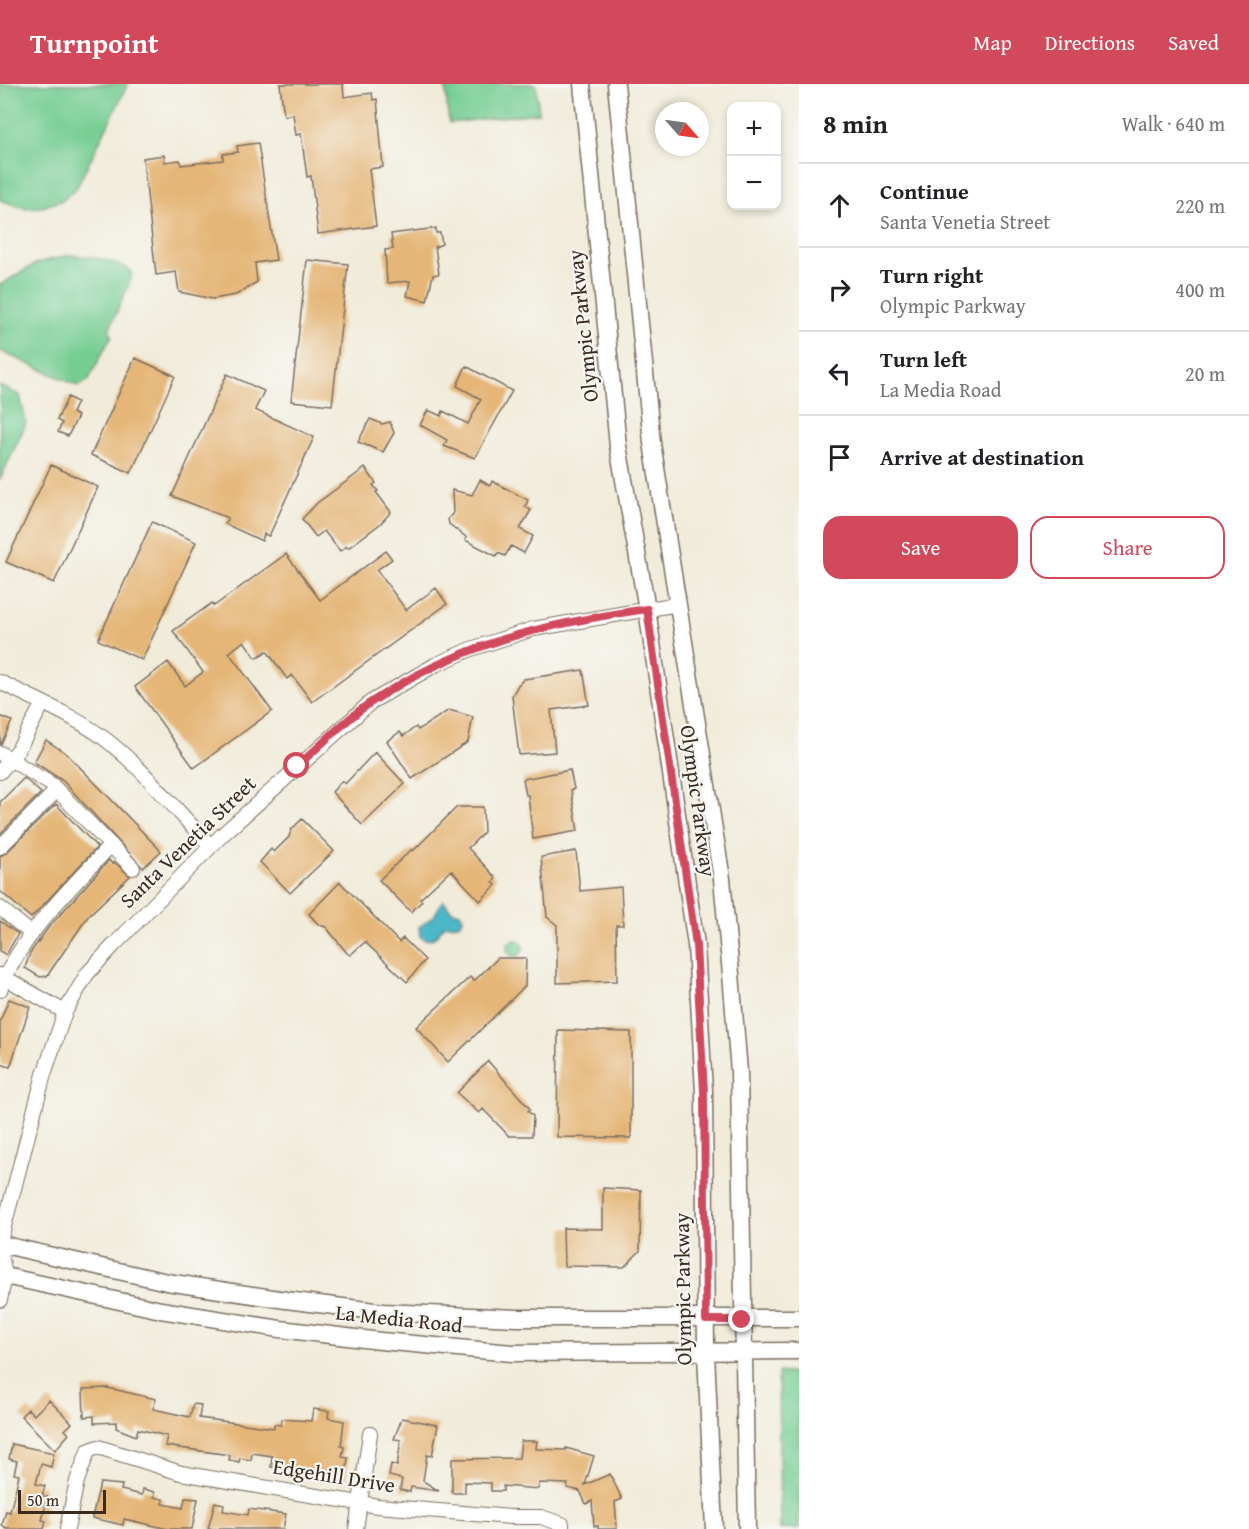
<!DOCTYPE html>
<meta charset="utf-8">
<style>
:root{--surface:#fff;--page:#f6f6f6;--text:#202124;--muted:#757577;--line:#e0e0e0;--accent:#d1495b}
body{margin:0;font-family:"Gentium Book Plus",serif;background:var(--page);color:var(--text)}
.controls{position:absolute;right:18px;top:18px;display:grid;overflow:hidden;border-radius:12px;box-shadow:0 3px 9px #0003}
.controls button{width:54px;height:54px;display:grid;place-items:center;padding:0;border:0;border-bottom:2px solid var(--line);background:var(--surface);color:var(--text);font:30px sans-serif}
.compass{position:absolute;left:655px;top:18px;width:54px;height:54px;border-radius:50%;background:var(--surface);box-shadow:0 3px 9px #0003;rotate:118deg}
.scale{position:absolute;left:18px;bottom:15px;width:88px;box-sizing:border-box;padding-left:6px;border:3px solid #3b2a1e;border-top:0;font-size:16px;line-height:21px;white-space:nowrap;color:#3b2a1e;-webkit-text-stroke:4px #f6f6f2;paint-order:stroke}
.stop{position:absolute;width:18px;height:18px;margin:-14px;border:4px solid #d1495b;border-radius:50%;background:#fff}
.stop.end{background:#d1495b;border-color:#fff;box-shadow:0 2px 6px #0008}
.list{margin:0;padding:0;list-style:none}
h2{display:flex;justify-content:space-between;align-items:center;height:78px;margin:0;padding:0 24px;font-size:26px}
h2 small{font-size:20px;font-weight:400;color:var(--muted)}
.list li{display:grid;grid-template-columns:39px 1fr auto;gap:18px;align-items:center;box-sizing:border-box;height:84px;padding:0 24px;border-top:2px solid var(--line)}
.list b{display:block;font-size:22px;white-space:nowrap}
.list p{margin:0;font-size:20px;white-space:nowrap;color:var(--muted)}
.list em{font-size:20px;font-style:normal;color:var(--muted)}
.actions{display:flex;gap:12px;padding:18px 24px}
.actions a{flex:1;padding:14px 0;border:2px solid var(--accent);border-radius:18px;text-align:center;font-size:21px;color:var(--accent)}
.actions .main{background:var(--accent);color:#fff}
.icon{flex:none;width:33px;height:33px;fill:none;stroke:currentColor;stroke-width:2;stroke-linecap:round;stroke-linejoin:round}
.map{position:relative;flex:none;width:799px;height:1445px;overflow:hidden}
header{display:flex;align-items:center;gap:36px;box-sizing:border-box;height:84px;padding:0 30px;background:var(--accent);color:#fff}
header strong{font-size:28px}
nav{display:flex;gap:33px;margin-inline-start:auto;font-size:21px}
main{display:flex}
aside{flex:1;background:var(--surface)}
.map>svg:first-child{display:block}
.green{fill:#74cd92;stroke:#587c58;stroke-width:1.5}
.water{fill:#4cb7c9;stroke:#447074;stroke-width:1.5}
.building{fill:#e5b677}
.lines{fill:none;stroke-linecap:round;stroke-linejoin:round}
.minor-casing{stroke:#7b6e60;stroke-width:16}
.major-casing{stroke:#7b6e60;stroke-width:19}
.minor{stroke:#fff;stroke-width:14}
.major{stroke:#fff;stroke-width:16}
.route{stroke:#d1495b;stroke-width:8}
.labels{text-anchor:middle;stroke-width:4.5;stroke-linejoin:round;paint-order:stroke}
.street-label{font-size:21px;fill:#3b2a1e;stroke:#f6f6f2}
</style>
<header>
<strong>Turnpoint</strong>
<nav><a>Map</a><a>Directions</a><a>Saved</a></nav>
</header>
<main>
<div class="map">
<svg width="799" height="1445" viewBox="0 0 799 1445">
<rect width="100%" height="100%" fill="#f6f6f2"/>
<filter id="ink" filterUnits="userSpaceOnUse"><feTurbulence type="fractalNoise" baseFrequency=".0167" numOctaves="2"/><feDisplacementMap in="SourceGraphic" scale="12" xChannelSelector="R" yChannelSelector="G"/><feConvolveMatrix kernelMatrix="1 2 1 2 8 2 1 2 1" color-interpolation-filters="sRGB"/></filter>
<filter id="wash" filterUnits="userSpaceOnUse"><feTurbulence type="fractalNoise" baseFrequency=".008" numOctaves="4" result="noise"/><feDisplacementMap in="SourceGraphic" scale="24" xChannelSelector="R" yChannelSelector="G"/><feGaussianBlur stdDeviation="1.35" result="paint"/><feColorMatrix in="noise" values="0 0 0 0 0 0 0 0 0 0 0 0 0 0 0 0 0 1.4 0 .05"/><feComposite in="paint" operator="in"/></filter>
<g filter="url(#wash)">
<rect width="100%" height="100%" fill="#f1ecda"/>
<path class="green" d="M 0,0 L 128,0 L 77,103 L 63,116 L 42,123 L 24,124 L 0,116 Z
M 445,0 L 536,0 L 539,29 L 449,39 Z
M 70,171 C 92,173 112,175 131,187 L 131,195 L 109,246 L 112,251 L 88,297 L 78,302 L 0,267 L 0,201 L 37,179 Z
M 0,302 L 20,311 L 26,339 L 0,396 Z
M507 864a8 8 0 1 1 16 0a8 8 0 1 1-16 0Z
M 778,1288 L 799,1290 L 799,1445 L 780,1445 Z"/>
<path class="water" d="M 443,816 L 452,827 L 461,829 L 463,835 L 459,840 L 445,841 L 434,854 L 425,856 L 420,852 L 419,843 L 434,832 Z"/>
<g id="blocks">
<path class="building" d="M 280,0 L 343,0 L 344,13 L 372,9 L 373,16 L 377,15 L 383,83 L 369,85 L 376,142 L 318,150 L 311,92 L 307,93 L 301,50 L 296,51 L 293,30 L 284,32 Z
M 258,59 L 276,176 L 255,179 L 257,198 L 236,211 L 213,215 L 179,208 L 176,188 L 156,191 L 143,74 L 164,71 L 165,78 L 180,76 L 181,81 L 223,76 L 223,70 L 238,68 L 237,62 Z
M 436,144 L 436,149 L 440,149 L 442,160 L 435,163 L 439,190 L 433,191 L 427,217 L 407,212 L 410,197 L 387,199 L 385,166 L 393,165 L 391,150 Z
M 307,176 L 348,180 L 332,321 L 291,317 Z
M 135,274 L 175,292 L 131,389 L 91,371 Z
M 466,282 L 512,307 L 475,374 L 444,362 L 447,356 L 420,341 L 428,326 L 441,332 L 443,327 L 468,340 L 481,315 L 457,302 Z
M 227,290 L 264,307 L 255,326 L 314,353 L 269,452 L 264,450 L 262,457 L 225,440 L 228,434 L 172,412 Z
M 68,313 L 77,318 L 72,329 L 78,332 L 68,352 L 58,348 L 62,339 L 57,336 Z
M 370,335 L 382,340 L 390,338 L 394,349 L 383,368 L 358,358 Z
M 51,381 L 98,403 L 54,499 L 6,478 Z
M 365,384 L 376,399 L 373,401 L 378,407 L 376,408 L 391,428 L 380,440 L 348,464 L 347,462 L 340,467 L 324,447 L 316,453 L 302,435 L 317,419 Z
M 480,396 L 490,402 L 492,397 L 528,416 L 525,423 L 531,426 L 520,445 L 533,452 L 524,469 L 511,462 L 505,472 L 498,469 L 496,472 L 465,456 L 466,453 L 449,440 L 448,435 L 453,429 L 452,406 L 472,411 Z
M 152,438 L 196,458 L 142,576 L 98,556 Z
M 386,467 L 392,475 L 377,486 L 406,526 L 436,504 L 447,520 L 312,618 L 292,591 L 287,595 L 267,567 L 256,574 L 244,557 L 229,569 L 272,627 L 194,684 L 135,603 L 168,578 L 185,602 L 203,588 L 173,547 L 212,519 L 214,522 L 286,470 L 320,516 Z
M 583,586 L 589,621 L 551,626 L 555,668 L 519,671 L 512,612 L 518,601 L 524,595 Z
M 449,626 L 473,633 L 468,658 L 412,695 L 387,657 L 400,648 L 403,652 L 416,643 L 418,646 Z
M 0,632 L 12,637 L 1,660 L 0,660 Z
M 46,656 L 67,670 L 161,767 L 143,784 L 63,697 L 34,678 Z
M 375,668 L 405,700 L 362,741 L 332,708 L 342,697 L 345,700 Z
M 570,686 L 574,705 L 571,706 L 578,747 L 533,755 L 528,711 L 526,711 L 523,695 Z
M 24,694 L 41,709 L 0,750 L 0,718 Z
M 56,720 L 97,763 L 31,834 L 0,807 L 0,772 L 6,769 Z
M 457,723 L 483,723 L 484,748 L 468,764 L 496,794 L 493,798 L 496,801 L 480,817 L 451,786 L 420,815 L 422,817 L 411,828 L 379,796 L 412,765 L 413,767 Z
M 302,735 L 334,767 L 290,809 L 260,778 L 271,765 L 274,768 L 289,753 L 291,746 Z
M 576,767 L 580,807 L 621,803 L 623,841 L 616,841 L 617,897 L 557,899 L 557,841 L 547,833 L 541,773 Z
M 109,776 L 112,780 L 114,778 L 130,792 L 89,831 L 47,892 L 40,893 L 25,884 L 30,869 L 48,844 Z
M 340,798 L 399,858 L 403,854 L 425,876 L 407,898 L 365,858 L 350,871 L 347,869 L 326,843 L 319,841 L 309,830 Z
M 0,837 L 18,850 L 6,871 L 0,867 Z
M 498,874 L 526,874 L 525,902 L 448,978 L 416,943 L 470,893 L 474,897 Z
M 9,915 L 30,923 L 10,983 L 0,980 L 0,937 Z
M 558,946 L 631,948 L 631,1054 L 557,1053 Z
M 488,977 L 530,1025 L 528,1027 L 533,1032 L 532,1052 L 509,1052 L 483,1025 L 479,1029 L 457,1009 Z
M 603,1104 L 641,1106 L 640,1167 L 624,1183 L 564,1182 L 563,1144 L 603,1145 Z
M 108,1304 L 156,1315 L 153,1325 L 190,1333 L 193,1320 L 201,1321 L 199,1334 L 274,1344 L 274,1340 L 281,1341 L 282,1335 L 311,1337 L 313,1325 L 329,1327 L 328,1334 L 344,1337 L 341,1362 L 344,1363 L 342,1373 L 348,1374 L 345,1399 L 336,1397 L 336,1393 L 284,1383 L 271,1383 L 272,1372 L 252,1369 L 251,1376 L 240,1374 L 239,1378 L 229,1376 L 230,1371 L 165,1362 L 167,1352 L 138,1345 L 136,1352 L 116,1344 L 117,1338 L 94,1339 L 94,1332 L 84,1333 L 83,1305 Z
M 49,1316 L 72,1339 L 65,1346 L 69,1350 L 55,1366 L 21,1332 L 28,1325 L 34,1331 Z
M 402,1334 L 438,1341 L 432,1372 L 427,1371 L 423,1397 L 439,1407 L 411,1403 L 410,1408 L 400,1406 L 402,1395 L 389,1392 L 391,1380 L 397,1382 L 401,1356 L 394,1355 Z
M 521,1357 L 537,1357 L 536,1365 L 566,1366 L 566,1364 L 594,1372 L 585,1401 L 610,1390 L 622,1415 L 615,1418 L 617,1445 L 598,1445 L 598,1442 L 594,1442 L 592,1417 L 586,1420 L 580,1407 L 567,1404 L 568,1400 L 539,1399 L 539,1405 L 503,1402 L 503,1407 L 491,1407 L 491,1399 L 465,1398 L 465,1409 L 452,1409 L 452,1375 L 519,1374 Z
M 12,1360 L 54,1369 L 51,1383 L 41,1380 L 36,1400 L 45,1402 L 42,1412 L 48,1413 L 42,1436 L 46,1437 L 44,1445 L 7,1445 L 2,1442 L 6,1427 L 10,1428 L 19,1391 L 14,1390 L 17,1377 L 9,1375 Z
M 100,1399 L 122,1401 L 121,1406 L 142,1411 L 143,1405 L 155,1408 L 154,1413 L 163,1415 L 163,1420 L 183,1424 L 185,1414 L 198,1415 L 192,1445 L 168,1445 L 124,1435 L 123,1441 L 92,1434 Z
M 215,1418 L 224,1420 L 223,1427 L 248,1431 L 249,1425 L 286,1430 L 283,1445 L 208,1445 Z"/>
</g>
</g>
<g filter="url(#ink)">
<use href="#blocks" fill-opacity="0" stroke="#7b6e60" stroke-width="1.5"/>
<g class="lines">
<defs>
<path id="minor" d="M 0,598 C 34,615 70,630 101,652 C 142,682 175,726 211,762
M 0,669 L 52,701 L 133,784
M 0,688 L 18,666 L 43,619
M 0,763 L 57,706
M 0,824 L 32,850
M 0,891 L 65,928
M 0,906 C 21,850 71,804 111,761
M 0,1158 L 44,990 L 65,928 L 87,890 L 114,861 L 222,751 L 371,618 L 435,581 L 471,565 L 533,545 L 678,520
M 0,1164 L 5,1192 L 0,1216
M 67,1445 L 77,1397 L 88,1367 L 98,1363 L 181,1389 L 298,1409 L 378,1422 L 511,1433 L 541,1433 L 562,1440 L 562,1445
M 356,1445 L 370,1350"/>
<path id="major" d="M 582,0 L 618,362 L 647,525 L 696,861 L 704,1008 L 706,1269 L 714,1445
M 616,0 L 652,359 L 722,795 L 731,890 L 739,988 L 747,1445
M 0,1160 L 167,1198 L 286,1216 L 383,1228 L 517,1234 L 799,1234
M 0,1191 L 161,1226 L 280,1245 L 381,1257 L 512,1269 L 799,1267"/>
</defs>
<use href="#minor" class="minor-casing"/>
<use href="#major" class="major-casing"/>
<use href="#minor" class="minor"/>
<use href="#major" class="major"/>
</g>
</g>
<g class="lines" filter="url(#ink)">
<path class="route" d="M 297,682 C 322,661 346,634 373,617 C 461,559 544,540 647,525 L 696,861 L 704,1008 L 706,1236 L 742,1236"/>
</g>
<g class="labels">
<g class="street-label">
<text transform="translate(583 242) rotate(-96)" y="7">Olympic Parkway</text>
<text transform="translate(698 717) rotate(82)" y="7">Olympic Parkway</text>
<text transform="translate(188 758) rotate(-44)" y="7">Santa Venetia Street</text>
<text transform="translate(683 1205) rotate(-91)" y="7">Olympic Parkway</text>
<text transform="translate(399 1235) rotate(6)" y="7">La Media Road</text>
<text transform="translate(334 1392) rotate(9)" y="7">Edgehill Drive</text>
</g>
</g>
</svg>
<div class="controls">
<button>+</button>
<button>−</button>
</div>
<svg class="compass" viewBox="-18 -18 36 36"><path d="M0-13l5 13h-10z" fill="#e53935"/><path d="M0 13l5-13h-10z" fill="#757577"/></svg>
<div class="scale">50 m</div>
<div class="stop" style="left:297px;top:682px"></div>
<div class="stop end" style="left:742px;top:1236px"></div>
</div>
<aside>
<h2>8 min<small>Walk · 640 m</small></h2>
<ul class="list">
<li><svg class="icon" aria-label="ahead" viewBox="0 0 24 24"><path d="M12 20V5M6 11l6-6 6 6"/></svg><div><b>Continue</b><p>Santa Venetia Street</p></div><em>220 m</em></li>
<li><svg class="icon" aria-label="right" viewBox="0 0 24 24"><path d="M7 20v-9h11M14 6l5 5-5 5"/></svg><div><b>Turn right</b><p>Olympic Parkway</p></div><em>400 m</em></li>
<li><svg class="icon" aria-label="left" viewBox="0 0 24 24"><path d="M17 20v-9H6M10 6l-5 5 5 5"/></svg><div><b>Turn left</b><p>La Media Road</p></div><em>20 m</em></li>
<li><svg class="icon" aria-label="arrive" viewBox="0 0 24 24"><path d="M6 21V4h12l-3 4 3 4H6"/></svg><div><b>Arrive at destination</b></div></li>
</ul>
<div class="actions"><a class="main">Save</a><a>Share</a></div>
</aside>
</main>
